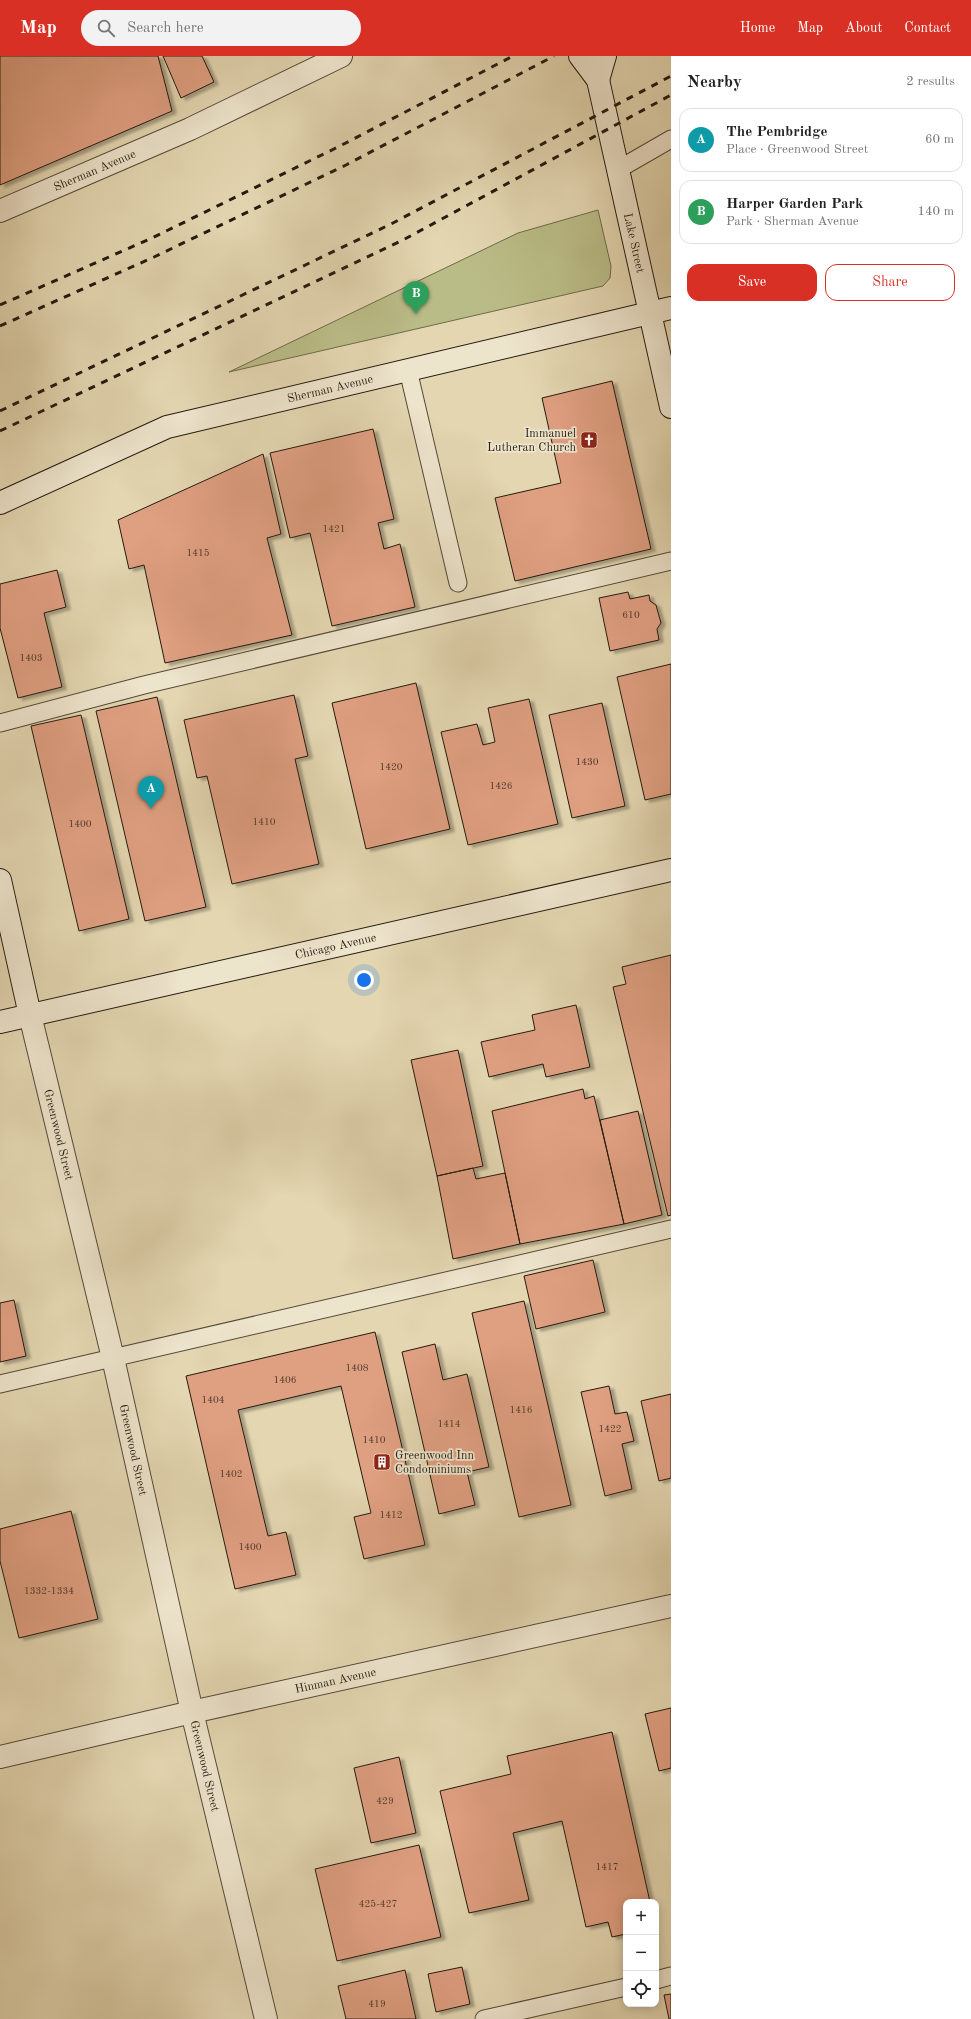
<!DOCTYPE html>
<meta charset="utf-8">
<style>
:root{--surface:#fff;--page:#f2f2f2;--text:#222;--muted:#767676;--line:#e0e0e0;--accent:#d93025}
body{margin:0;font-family:"Old Standard TT",serif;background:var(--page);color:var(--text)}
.controls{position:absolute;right:12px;bottom:12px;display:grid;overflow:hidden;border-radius:8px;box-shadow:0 2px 10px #0003}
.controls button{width:36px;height:36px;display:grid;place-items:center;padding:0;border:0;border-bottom:1px solid var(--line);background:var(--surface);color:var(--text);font:20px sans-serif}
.you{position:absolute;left:364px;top:924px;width:14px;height:14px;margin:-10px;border:3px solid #fff;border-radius:50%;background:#1a73e8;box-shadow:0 0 0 6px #1a73e833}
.badge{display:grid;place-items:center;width:26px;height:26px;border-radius:50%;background:var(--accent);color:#fff;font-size:13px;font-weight:700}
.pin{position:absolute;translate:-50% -33px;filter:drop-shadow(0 1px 2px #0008)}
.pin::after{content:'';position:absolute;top:21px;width:14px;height:12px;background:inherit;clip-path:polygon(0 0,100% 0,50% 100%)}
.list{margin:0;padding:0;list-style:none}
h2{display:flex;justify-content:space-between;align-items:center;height:52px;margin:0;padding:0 16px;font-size:17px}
h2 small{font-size:13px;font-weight:400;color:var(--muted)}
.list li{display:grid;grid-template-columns:26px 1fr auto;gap:12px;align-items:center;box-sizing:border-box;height:64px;margin:0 8px 8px;padding:0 8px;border:1px solid var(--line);border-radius:12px}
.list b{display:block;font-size:15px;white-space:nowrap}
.list p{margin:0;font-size:13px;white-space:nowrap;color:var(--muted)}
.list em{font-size:13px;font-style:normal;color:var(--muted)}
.actions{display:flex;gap:8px;padding:12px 16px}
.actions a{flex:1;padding:9px 0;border:1px solid var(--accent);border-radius:12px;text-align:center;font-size:14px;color:var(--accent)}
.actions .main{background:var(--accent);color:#fff}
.icon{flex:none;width:22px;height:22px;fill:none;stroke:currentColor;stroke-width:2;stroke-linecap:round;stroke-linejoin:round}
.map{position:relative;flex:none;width:671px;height:1963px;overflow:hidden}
header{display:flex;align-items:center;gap:24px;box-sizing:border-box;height:56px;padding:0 20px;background:var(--accent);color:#fff}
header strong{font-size:19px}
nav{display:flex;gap:22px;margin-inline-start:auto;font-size:14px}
.search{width:280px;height:36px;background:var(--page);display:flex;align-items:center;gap:10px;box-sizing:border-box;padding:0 14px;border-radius:22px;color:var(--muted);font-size:15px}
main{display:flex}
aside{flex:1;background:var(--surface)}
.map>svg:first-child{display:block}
.green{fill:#babc87;stroke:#6f6b4b}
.building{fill:#df9f81;stroke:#241a0f;filter:url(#shadow)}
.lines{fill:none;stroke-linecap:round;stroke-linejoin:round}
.lane-casing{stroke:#544938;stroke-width:19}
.street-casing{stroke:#544938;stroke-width:24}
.secondary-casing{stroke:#241a0f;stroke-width:24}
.lane{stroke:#ede4cc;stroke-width:17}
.street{stroke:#ede4cc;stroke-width:22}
.secondary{stroke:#ede4cc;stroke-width:22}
.rail{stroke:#241a0f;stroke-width:3;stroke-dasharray:7 7;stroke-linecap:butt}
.labels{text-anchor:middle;stroke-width:3.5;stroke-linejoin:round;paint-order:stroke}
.number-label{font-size:10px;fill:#533b2c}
.street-label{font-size:12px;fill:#241a0f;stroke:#ede4cc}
.poi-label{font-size:12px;fill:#241a0f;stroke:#ede4cc;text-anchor:end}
</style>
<header>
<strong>Map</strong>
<div class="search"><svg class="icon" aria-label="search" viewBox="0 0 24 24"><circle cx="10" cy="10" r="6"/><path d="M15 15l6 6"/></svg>Search here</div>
<nav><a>Home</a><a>Map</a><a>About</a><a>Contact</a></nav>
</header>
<main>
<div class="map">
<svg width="671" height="1963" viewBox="0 0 671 1963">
<defs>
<filter id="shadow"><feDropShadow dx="4.5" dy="2.5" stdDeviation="1" flood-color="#0004"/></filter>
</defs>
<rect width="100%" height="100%" fill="#e3d6b1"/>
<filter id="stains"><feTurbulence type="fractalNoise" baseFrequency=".005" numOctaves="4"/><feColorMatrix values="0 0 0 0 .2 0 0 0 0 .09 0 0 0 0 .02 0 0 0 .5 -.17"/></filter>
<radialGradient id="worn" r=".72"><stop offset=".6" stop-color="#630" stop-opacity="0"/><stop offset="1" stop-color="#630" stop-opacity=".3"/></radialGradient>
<path class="green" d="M 598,154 L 611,210 L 610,222 L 603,230 L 229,316 L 518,177 Z"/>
<path class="building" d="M 0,0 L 158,0 L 172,55 L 0,129 Z
M 163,0 L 202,0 L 214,26 L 181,42 Z
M 612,325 L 651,493 L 515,525 L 495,442 L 561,427 L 542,342 Z
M 373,373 L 394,463 L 378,467 L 384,493 L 400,488 L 415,551 L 332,570 L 310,477 L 290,482 L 270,397 Z
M 263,398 L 281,478 L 267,482 L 292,579 L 165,607 L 144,509 L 129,513 L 118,464 Z
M 57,514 L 66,551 L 44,557 L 62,631 L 18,642 L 0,572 L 0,528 Z
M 628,536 L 630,543 L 649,539 L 650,545 L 656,549 L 661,567 L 657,573 L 659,584 L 610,595 L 599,542 Z
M 671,608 L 671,738 L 645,744 L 617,621 Z
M 416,627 L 450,773 L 366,793 L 332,647 Z
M 294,639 L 308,700 L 295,703 L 319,808 L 232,828 L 207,720 L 197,722 L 184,664 Z
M 157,641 L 206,851 L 145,865 L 96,655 Z
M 529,643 L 558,768 L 468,789 L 441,676 L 477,668 L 483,689 L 495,686 L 488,652 Z
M 602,647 L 625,750 L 572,762 L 549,659 Z
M 81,659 L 129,863 L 79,875 L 31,670 Z
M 671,899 L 671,1159 L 668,1160 L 613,931 L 626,928 L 622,911 Z
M 576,949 L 590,1011 L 546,1021 L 543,1008 L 489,1021 L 481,986 L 535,974 L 532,959 Z
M 458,994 L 483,1110 L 437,1120 L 411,1004 Z
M 583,1033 L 585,1043 L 594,1040 L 624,1168 L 520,1188 L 492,1055 Z
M 638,1055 L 662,1159 L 624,1168 L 600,1064 Z
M 473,1112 L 476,1123 L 505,1117 L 520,1188 L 453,1203 L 437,1120 Z
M 593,1204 L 605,1256 L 536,1273 L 524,1220 Z
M 14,1244 L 26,1300 L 0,1306 L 0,1247 Z
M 524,1245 L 571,1449 L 519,1461 L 472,1257 Z
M 375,1276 L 425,1489 L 364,1503 L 354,1461 L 371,1457 L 341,1330 L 238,1354 L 268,1480 L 286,1476 L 296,1519 L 235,1533 L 186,1320 Z
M 435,1288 L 443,1324 L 467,1318 L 489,1411 L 467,1416 L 475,1449 L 439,1458 L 402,1296 Z
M 609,1330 L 615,1358 L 627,1356 L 634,1385 L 622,1388 L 632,1433 L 605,1440 L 581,1336 Z
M 671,1338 L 671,1422 L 659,1425 L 641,1345 Z
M 71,1455 L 98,1563 L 19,1582 L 0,1505 L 0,1473 Z
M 671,1652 L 671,1712 L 659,1715 L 645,1658 Z
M 612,1676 L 650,1846 L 626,1846 L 626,1878 L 612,1881 L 608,1866 L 586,1871 L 562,1765 L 513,1777 L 529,1844 L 469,1857 L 440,1735 L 511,1718 L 507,1700 Z
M 399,1701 L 416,1777 L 371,1787 L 354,1712 Z
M 419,1789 L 441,1881 L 337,1905 L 315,1813 Z
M 462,1911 L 470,1948 L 436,1956 L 428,1918 Z
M 405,1914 L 416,1963 L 346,1963 L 338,1930 Z
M 671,1938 L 671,1963 L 669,1963 L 664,1939 Z"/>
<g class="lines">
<defs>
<path id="lane" d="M 619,113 L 671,83
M 408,314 L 458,527
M 0,667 L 144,629 L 671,505
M 0,1328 L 671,1173
M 656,1924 L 671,1920
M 484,1963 L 626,1931"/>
<g id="street">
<path id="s1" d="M 0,155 L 190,73 L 341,0"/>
<path id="s2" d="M 30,959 L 113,1302 L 192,1656 L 266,1963"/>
<path id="s3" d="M 0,1701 L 192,1656 L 671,1550"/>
</g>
<g id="secondary">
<path id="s4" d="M 580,0 L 598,24 L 671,351"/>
<path d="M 598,24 L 605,0"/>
<path id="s5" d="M 0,447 L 167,371 L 671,252"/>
<path d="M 0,824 L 30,959"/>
<path id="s6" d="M 0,966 L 671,814"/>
</g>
</defs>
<use href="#lane" class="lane-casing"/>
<use href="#street" class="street-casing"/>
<use href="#secondary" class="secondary-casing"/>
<use href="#lane" class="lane"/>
<use href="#street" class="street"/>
<use href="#secondary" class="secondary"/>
<path class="rail" d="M 0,249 L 152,182 L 338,91 L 513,0
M 0,270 L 154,201 L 346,109 L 554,0
M 0,355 L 391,168 L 671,20
M 0,375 L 403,184 L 671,39"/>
</g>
<defs>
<symbol id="church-square" viewBox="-11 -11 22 22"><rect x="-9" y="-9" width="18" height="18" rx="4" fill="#8f2418" stroke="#ede4cc"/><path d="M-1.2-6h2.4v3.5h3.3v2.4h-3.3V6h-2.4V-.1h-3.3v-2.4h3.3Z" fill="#fff"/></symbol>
<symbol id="building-square" viewBox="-11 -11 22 22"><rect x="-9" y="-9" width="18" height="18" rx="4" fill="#8f2418" stroke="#ede4cc"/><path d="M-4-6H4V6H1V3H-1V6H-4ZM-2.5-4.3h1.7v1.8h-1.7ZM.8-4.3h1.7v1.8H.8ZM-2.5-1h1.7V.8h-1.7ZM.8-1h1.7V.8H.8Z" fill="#fff"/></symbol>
</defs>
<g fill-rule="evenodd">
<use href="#church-square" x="579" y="374" width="20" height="20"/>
<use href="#building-square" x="372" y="1396" width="20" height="20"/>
</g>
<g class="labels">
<g class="number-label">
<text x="334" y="476">1421</text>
<text x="198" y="500">1415</text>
<text x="631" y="562">610</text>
<text x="31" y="605">1403</text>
<text x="587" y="709">1430</text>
<text x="391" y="714">1420</text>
<text x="501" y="733">1426</text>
<text x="264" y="769">1410</text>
<text x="80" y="771">1400</text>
<text x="357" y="1315">1408</text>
<text x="285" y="1327">1406</text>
<text x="213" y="1347">1404</text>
<text x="521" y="1357">1416</text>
<text x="449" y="1371">1414</text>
<text x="610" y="1376">1422</text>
<text x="374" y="1387">1410</text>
<text x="231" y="1421">1402</text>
<text x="391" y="1462">1412</text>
<text x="250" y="1494">1400</text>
<text x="49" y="1538">1332-1334</text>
<text x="385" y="1748">429</text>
<text x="607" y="1814">1417</text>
<text x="378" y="1851">425-427</text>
<text x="377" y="1951">419</text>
</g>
<g class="street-label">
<text dy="4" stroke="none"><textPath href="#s1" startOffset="103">Sherman Avenue</textPath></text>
<text dy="4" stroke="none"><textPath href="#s4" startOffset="197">Lake Street</textPath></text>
<text dy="4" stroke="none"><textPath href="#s5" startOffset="351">Sherman Avenue</textPath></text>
<text dy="4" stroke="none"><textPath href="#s6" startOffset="344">Chicago Avenue</textPath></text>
<text dy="4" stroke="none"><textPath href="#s2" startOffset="123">Greenwood Street</textPath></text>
<text dy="4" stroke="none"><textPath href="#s2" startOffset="447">Greenwood Street</textPath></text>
<text dy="4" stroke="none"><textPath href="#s3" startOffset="344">Hinman Avenue</textPath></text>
<text dy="4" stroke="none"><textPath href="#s2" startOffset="771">Greenwood Street</textPath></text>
</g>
<g class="poi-label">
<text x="576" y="381">Immanuel<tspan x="576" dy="14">Lutheran Church</tspan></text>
<text x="395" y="1403" text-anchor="start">Greenwood Inn<tspan x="395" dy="14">Condominiums</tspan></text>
</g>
</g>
<rect width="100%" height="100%" filter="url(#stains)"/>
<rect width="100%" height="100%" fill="url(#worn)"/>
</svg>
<div class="controls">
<button>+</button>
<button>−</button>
<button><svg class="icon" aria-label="locate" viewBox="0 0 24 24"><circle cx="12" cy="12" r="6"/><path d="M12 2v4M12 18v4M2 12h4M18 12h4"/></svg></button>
</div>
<div class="you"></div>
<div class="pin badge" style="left:151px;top:753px;background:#0f9aa8">A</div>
<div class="pin badge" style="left:416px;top:258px;background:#2e9e5b">B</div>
</div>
<aside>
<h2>Nearby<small>2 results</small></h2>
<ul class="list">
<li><span class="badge" style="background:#0f9aa8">A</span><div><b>The Pembridge</b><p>Place · Greenwood Street</p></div><em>60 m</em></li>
<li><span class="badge" style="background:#2e9e5b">B</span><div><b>Harper Garden Park</b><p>Park · Sherman Avenue</p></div><em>140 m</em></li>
</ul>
<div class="actions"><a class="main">Save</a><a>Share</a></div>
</aside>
</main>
